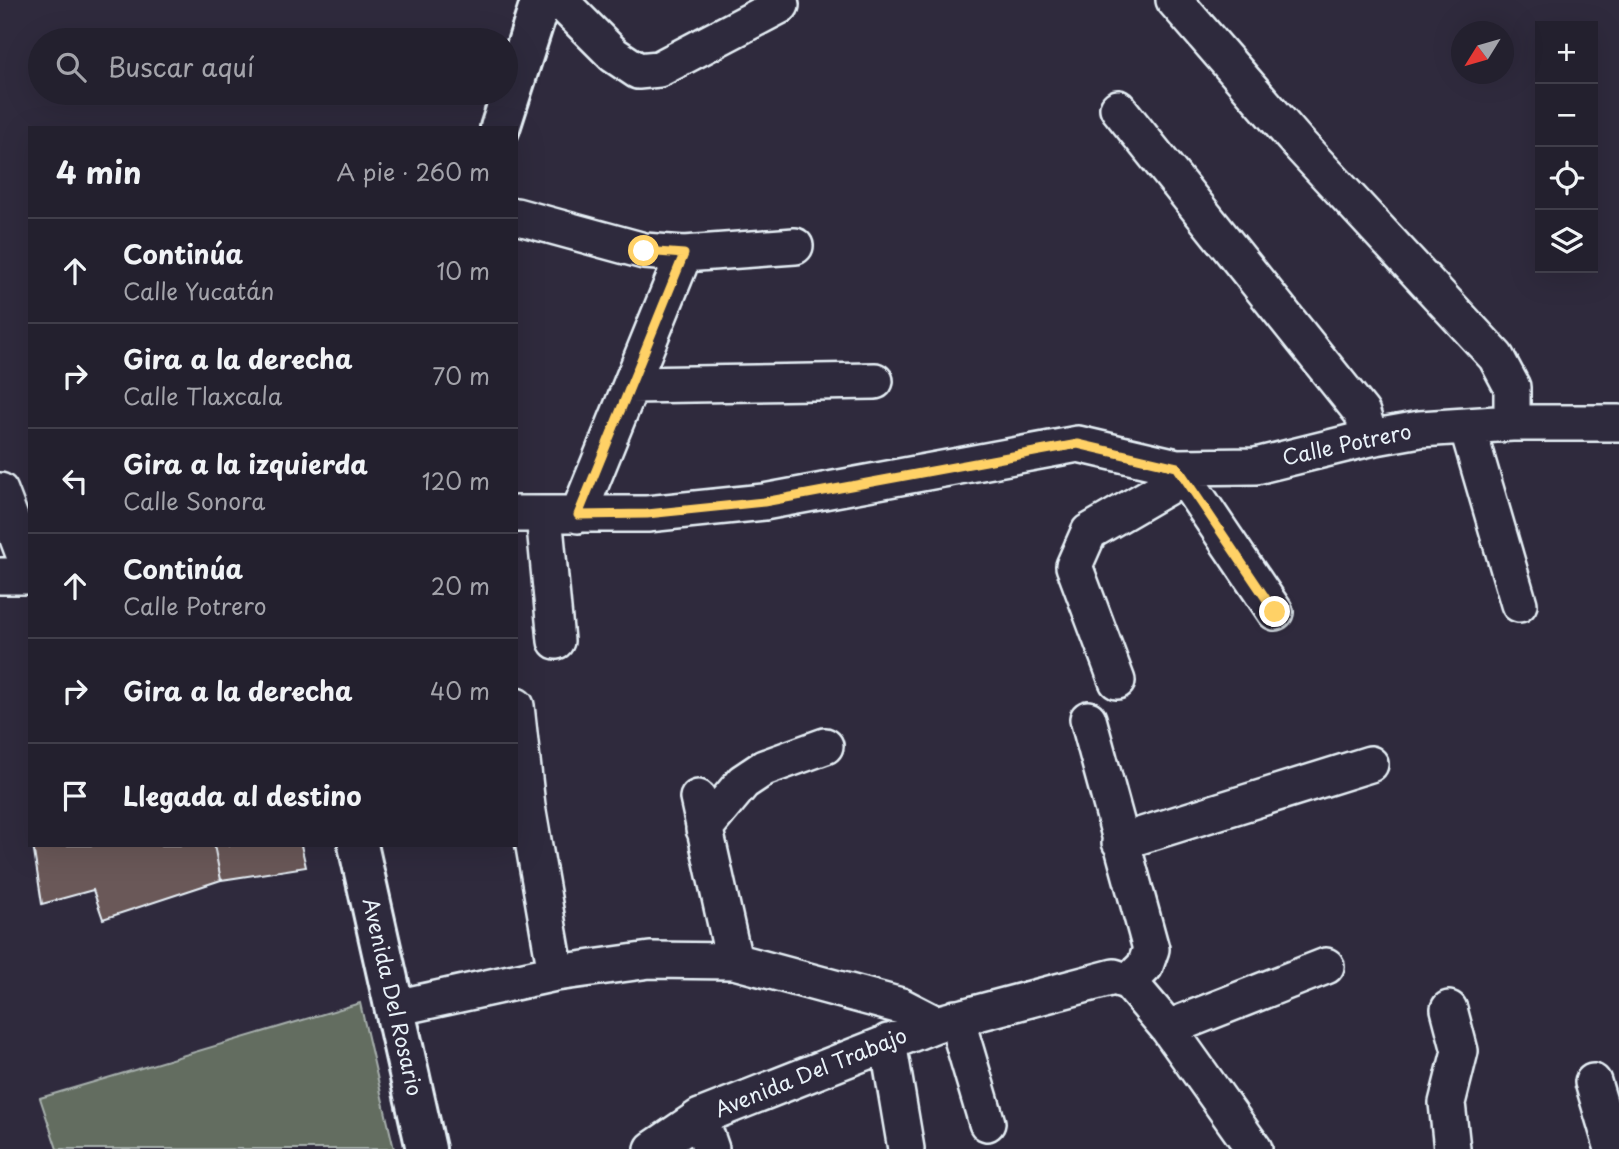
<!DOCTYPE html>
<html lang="es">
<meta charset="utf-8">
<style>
:root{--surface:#23202e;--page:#2b2836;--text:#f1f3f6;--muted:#a3a3aa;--line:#403e4a}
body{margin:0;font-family:"Playpen Sans",sans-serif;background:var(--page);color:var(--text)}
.controls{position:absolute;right:21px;top:21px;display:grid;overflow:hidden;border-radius:0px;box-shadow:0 7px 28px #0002}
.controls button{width:63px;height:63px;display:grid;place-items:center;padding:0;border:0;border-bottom:2px solid var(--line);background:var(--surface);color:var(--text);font:35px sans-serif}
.compass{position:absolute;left:1451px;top:21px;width:63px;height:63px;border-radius:50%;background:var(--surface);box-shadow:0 7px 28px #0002;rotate:233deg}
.stop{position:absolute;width:21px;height:21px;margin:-16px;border:5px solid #ffd166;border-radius:50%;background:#fff}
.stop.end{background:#ffd166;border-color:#fff;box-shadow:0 2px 7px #0008}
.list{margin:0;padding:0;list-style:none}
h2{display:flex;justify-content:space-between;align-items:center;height:91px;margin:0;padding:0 28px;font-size:30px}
h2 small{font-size:23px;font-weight:400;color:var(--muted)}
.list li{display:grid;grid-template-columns:46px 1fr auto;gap:21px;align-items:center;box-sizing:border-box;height:105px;padding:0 28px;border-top:2px solid var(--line)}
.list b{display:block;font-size:26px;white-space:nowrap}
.list p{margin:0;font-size:23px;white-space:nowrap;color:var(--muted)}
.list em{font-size:23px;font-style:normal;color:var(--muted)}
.icon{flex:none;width:38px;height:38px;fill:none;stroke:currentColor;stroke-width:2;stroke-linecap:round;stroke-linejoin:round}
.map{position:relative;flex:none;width:1619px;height:1149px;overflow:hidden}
.search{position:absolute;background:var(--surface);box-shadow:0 7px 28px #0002;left:28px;top:28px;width:490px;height:77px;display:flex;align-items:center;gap:18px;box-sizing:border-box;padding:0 24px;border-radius:38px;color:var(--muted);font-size:26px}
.panel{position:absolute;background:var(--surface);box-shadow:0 7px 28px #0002;left:28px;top:126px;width:490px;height:721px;border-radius:0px}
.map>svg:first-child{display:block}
.green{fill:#646d61;stroke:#a6afac;stroke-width:2}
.building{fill:#6b5859;stroke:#e8f1f8;stroke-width:2}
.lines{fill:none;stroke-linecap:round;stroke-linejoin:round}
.minor-casing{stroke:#e8f1f8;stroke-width:40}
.major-casing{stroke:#e8f1f8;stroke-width:44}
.minor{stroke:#2f2a3d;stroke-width:35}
.major{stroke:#2f2a3d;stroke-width:38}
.route{stroke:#ffd166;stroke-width:9}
.labels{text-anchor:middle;stroke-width:5;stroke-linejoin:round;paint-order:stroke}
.street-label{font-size:21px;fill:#e8f1f8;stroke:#2f2a3d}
</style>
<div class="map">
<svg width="1619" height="1149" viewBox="0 0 1619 1149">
<rect width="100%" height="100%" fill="#2f2a3d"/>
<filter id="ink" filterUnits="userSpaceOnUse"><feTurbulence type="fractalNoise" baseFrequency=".0143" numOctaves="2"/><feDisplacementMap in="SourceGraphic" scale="14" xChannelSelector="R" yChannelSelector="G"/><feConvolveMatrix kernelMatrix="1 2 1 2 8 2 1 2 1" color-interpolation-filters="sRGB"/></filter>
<g filter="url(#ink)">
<path class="green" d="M 360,1003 L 394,1149 L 57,1149 L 40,1098 Z"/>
<path class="building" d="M 33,845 L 214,845 L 221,880 L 103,919 L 93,890 L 42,904 Z
M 214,845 L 301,845 L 306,867 L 221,880 Z"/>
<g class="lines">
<defs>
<path id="minor" d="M 559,0 L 614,55 L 638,71 L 659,69 L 781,5
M 1174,0 L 1297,142 L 1496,357 L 1512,387 L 1512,423
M 1118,108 L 1362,413 L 1370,438
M 516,216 L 644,251 L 684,254 L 795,246
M 632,385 L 875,381
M 1467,426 L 1519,604
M 1177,467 L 1275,612
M 0,491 L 30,570
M 516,514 L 647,514 L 764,502 L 1078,444 L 1177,467 L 1256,466 L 1370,438 L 1420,429 L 1512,423 L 1619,423
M 544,515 L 556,641
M 578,515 L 684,254
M 0,576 L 30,576
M 1117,681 L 1074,566 L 1089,532 L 1184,477
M 516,706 L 527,806 L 556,973
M 1088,719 L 1151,949 L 1145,966 L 1129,982
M 698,798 L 734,961
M 704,829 L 743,782 L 764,768 L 825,746
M 1120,842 L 1370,764
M 395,1008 L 556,973 L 650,960 L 734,961 L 901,1006 L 936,1024
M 1449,1009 L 1460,1051 L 1447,1103 L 1452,1149
M 956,1018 L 987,1123
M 1168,1028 L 1326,966
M 888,1042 L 906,1149
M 1593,1082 L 1613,1149
M 700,1117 L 711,1149
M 653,1149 L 700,1117 L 936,1024 L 1114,977 L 1129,982 L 1168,1028 L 1254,1149"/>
<path id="major" d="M 500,128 L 541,0
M 358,845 L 426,1149"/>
</defs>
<use href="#minor" class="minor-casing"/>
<use href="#major" class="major-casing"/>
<use href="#minor" class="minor"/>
<use href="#major" class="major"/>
</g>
</g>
<g class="lines" filter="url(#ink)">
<path class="route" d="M 644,251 L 684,254 L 578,515 L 647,514 L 764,502 L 1078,444 L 1177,467 L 1275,612"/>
</g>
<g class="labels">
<g class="street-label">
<text transform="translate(1347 445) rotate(-12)" y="7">Calle Potrero</text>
<text transform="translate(392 997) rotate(77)" y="7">Avenida Del Rosario</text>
<text transform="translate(811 1073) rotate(-22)" y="7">Avenida Del Trabajo</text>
</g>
</g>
</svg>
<div class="controls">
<button>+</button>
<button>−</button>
<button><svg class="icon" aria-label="locate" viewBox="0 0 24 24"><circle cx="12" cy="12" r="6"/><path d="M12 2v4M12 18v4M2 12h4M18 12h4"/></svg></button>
<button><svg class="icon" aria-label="layers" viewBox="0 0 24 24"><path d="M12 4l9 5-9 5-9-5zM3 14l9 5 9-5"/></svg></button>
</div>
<svg class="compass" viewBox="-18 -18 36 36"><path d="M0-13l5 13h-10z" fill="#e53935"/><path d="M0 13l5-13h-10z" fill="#a3a3aa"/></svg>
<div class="stop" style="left:644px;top:251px"></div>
<div class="stop end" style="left:1275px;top:612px"></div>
<div class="search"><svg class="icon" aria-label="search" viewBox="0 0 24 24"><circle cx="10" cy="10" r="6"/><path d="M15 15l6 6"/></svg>Buscar aquí</div>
<section class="panel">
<h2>4 min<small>A pie · 260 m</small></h2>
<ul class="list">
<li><svg class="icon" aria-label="ahead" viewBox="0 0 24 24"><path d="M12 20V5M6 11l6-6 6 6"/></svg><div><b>Continúa</b><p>Calle Yucatán</p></div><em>10 m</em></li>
<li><svg class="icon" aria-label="right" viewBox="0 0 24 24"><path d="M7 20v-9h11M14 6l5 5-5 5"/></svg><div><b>Gira a la derecha</b><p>Calle Tlaxcala</p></div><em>70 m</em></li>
<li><svg class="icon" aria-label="left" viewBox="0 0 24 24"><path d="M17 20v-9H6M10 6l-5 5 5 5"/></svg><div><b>Gira a la izquierda</b><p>Calle Sonora</p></div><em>120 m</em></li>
<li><svg class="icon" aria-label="ahead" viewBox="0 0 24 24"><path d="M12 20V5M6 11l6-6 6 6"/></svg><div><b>Continúa</b><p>Calle Potrero</p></div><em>20 m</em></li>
<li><svg class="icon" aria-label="right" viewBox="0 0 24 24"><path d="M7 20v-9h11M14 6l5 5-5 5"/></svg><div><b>Gira a la derecha</b></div><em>40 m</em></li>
<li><svg class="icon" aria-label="arrive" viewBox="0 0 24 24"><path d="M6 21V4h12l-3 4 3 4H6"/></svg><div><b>Llegada al destino</b></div></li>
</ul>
</section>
</div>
